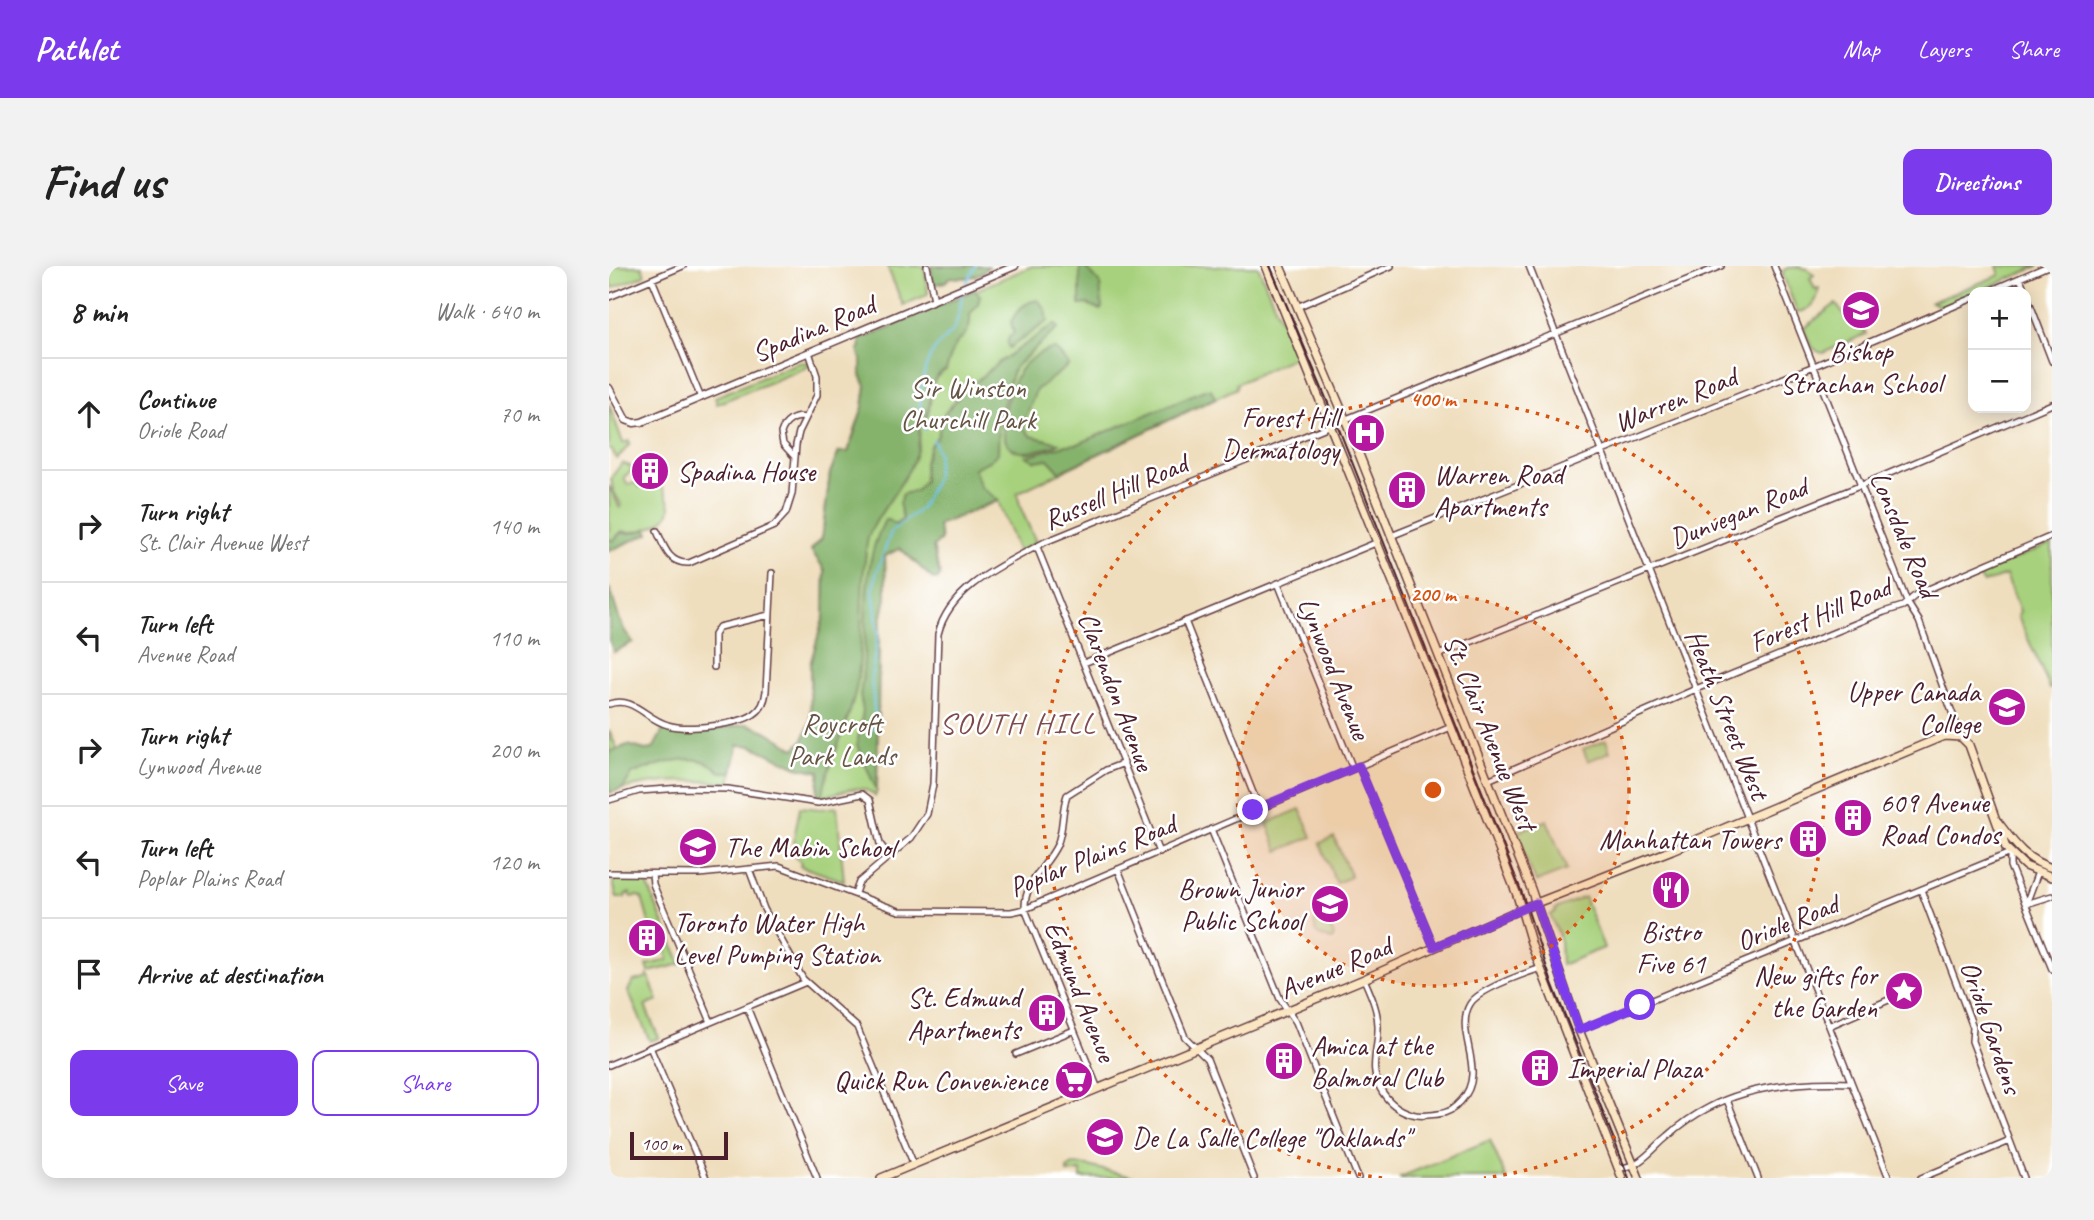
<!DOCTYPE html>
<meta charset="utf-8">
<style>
:root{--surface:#fff;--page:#f2f2f2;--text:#222;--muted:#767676;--line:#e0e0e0;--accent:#7c3aed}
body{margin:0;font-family:Caveat,sans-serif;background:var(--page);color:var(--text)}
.controls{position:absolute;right:21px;top:21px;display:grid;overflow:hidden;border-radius:14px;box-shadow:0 4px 18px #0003}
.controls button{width:63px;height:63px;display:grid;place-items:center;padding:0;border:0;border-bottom:2px solid var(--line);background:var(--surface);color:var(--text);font:35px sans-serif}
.scale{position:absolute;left:21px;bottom:18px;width:98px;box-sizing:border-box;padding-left:7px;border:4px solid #4a1f2b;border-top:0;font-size:19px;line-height:24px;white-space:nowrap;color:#4a1f2b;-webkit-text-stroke:5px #fff;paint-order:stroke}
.stop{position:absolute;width:21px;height:21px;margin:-16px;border:5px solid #7c3aed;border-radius:50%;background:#fff}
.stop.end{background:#7c3aed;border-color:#fff;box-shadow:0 2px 7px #0008}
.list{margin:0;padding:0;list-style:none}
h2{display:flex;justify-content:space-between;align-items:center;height:91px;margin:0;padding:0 28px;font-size:30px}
h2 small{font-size:23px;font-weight:400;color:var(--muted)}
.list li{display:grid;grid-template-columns:46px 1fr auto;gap:21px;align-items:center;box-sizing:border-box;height:112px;padding:0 28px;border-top:2px solid var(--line)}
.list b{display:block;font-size:26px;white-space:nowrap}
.list p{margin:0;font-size:23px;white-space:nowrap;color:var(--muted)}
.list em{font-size:23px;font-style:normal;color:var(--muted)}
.actions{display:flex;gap:14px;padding:21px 28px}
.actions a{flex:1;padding:16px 0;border:2px solid var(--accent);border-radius:14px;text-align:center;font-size:24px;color:var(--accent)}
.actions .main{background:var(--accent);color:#fff}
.icon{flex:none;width:38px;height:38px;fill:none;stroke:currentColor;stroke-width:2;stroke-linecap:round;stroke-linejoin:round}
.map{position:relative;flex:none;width:1443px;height:912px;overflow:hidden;border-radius:14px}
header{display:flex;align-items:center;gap:42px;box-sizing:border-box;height:98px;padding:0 35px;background:var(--accent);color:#fff}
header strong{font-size:33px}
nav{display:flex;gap:38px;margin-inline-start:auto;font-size:24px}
.intro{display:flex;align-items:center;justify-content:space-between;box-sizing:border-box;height:168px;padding:0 42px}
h1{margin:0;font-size:49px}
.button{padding:18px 32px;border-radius:14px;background:var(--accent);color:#fff;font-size:24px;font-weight:700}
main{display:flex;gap:42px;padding:0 42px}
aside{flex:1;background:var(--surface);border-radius:14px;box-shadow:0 4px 18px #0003}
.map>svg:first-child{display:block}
.green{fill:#a7d17d;stroke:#787854;stroke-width:2}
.forest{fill:#85b36c;stroke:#68694c;stroke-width:2}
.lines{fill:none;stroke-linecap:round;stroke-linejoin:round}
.stream{stroke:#6dc3ea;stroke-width:2}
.minor-casing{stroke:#633c41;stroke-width:8}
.tertiary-casing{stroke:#633c41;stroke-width:9}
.secondary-casing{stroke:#633c41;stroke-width:10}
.minor{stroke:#fff;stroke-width:5}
.tertiary{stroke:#fff;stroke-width:6}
.secondary{stroke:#fbe6c3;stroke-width:7}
.tram{stroke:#4a1f2b;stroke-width:2}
.route{stroke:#7c3aed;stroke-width:9}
.ring{fill:none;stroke:#d8530f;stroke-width:3.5;stroke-dasharray:3.5 7}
.labels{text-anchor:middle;stroke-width:5;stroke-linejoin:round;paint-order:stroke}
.street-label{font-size:28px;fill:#4a1f2b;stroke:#fff}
.poi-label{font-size:28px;fill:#4a1f2b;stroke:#fff;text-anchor:start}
.park-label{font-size:28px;fill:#665444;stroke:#fff}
.neighbourhood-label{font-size:30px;letter-spacing:2px;fill:#7e4a4d;stroke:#fff}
.centre{fill:#d8530f;stroke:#fff;stroke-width:3.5}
.ring-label{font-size:21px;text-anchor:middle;font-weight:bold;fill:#d8530f;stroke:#fff;stroke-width:5;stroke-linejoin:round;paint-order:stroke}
</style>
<header>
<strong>Pathlet</strong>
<nav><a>Map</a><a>Layers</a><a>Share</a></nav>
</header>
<div class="intro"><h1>Find us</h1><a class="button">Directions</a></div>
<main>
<aside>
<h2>8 min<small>Walk · 640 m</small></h2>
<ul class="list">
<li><svg class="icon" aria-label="ahead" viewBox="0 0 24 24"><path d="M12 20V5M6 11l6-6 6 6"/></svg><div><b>Continue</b><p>Oriole Road</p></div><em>70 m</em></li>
<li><svg class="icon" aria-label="right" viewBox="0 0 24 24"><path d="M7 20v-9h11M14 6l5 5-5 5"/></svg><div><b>Turn right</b><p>St. Clair Avenue West</p></div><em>140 m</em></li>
<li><svg class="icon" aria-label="left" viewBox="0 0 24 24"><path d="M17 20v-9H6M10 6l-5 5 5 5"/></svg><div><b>Turn left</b><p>Avenue Road</p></div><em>110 m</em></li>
<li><svg class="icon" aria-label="right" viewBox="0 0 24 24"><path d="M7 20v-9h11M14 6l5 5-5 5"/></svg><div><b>Turn right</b><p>Lynwood Avenue</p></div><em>200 m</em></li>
<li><svg class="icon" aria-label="left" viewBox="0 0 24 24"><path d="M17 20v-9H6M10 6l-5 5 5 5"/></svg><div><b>Turn left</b><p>Poplar Plains Road</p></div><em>120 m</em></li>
<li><svg class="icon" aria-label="arrive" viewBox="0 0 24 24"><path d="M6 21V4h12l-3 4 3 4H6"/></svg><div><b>Arrive at destination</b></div></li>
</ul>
<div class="actions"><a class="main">Save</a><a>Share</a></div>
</aside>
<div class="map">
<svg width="1443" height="912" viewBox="0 0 1443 912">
<rect width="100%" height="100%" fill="#fff"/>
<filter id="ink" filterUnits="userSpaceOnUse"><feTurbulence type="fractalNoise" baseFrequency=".0143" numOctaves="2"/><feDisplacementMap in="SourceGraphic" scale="14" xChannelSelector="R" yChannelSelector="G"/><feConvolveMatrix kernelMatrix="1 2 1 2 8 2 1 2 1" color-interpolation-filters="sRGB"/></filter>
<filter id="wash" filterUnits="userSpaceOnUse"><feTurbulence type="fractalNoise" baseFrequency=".00686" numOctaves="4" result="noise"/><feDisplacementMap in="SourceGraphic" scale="28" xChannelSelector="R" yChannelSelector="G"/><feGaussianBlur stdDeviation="1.57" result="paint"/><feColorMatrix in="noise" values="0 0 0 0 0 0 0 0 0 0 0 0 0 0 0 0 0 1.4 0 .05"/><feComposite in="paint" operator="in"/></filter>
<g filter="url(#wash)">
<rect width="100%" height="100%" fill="#efdebd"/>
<path class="green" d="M 0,0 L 33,0 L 36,9 L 4,22 L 0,12 Z
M 278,0 L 315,0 L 319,27 L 316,30 L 294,39 Z
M 423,0 L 649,0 L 687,90 L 627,118 L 628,122 L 408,227 L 412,243 L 427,276 L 409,286 L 389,235 L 329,259 L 332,274 L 324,281 L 331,309 L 329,313 L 325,314 L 291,282 L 276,290 L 277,331 L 270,364 L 268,525 L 266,530 C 250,513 228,530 208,531 L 211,506 L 188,501 L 186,483 L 194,474 L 202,455 L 201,399 L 215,350 L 216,304 L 202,284 L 213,272 L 221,207 L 230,186 L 239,186 L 254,141 L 257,120 L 252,109 L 252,93 L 249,84 L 252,81 L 251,74 Z
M 1388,0 L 1430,0 L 1333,41 L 1322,36 L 1391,9 Z
M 1190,1 L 1198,3 L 1205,9 L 1201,12 L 1206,23 L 1210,22 C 1209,35 1202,45 1188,46 L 1173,6 L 1178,2 Z
M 1227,38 L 1243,60 L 1254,63 L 1257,68 L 1214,87 C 1202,85 1199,73 1195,63 C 1197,61 1224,39 1227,38 Z
M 199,96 L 201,100 L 108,138 L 106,131 L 188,97 Z
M 0,138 L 14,177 L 20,175 L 21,178 L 8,193 L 2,183 L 0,183 Z
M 13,197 L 21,200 L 23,204 L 15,211 L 18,218 L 28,217 L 30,221 L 36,219 L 37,221 L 50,214 C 53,221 60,233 61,241 C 61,259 26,269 13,265 L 5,274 L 0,274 L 0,220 L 11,242 L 13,240 L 4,224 L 2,212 Z
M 1443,277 L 1443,422 L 1441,423 L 1409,350 L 1411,345 L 1397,309 L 1375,317 L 1369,310 L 1370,308 Z
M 0,464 L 8,483 L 19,479 L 36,484 L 128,479 L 121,517 C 80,513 39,514 0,527 Z
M 997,474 L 1001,486 L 979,495 L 974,483 Z
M 191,541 L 212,543 L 228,541 L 235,615 L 191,600 L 192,597 L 187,591 L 185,573 Z
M 691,543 L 703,571 L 669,585 L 658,557 Z
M 938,554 L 958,604 L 927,616 L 905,567 Z
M 725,571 L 742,611 L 727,617 L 711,577 Z
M 5,611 L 33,612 L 37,615 L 61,673 L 54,675 L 51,665 L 43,667 L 33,632 L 29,630 L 22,631 L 21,627 L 16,629 L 16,632 L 8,632 L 4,616 Z
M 975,631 L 995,682 L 952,699 L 951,672 L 941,649 L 947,646 L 946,643 Z
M 713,650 L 718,653 L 725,670 L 723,674 C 711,668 707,674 705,656 Z
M 63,676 L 72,698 L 40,706 L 38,699 L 59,694 L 55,678 Z
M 39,709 L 49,735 L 36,740 L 50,772 L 41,775 L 19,725 L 24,715 L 36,712 Z
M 881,874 L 897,912 L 792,912 L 791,911 Z
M 464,899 L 479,900 L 527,912 L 472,912 L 472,905 L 458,907 L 458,903 Z"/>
<path class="forest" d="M 322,0 L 380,0 C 370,12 356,13 342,11 L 336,16 L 324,19 Z
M 475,0 L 491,17 L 493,42 L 491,44 L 483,41 L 479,38 L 471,39 L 471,1 Z
M 365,24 L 371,29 L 369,38 L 361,48 C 362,65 357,67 348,77 C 342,84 340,96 337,104 C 316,114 325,134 318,150 C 316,153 313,156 310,159 C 316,199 275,234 260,269 C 257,277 257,287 256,295 C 250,336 255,378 248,418 C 241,458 220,492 213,531 L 208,531 L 211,505 L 188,501 L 143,480 L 129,479 L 123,506 L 111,506 C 89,481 50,499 24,507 L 14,522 L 0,527 L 0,486 L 19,479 L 36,484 L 44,483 L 54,464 L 75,468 L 139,458 L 157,465 L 186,483 L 194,474 L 202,455 L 201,399 L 215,350 L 216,304 L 202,284 L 213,272 L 221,207 L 230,186 L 239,186 L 254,141 L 257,120 L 252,109 L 252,93 L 249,84 L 252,81 L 251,74 Z
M 429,34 L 437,44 L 439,55 L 400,82 L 398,78 L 400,71 L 405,67 L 402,56 C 407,45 416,36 429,34 Z
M 446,58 L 449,62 L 407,100 L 403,107 L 390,153 L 389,187 L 380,195 L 365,202 L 372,221 L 389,234 L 329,259 L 332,274 L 324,281 L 331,309 L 329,313 L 325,314 L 291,282 L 276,290 L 277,331 L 270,364 L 268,525 L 248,479 L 254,445 L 251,429 C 262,371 247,307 276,254 L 280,254 L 286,259 L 294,253 L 290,237 L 294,228 L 308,224 L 315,215 L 315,197 L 321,180 L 328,171 L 335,148 L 353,127 L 389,97 Z
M 446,83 L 460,99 L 427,124 L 415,156 L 416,163 L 422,170 L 450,177 C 444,181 437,182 429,184 C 377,199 394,132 410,106 C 416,95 434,84 446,83 Z
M 602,123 L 606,132 L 451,206 L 439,193 L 426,195 L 417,190 L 457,179 L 469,178 L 595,124 Z
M 37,263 L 40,267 L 0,285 L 0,274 L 5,274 C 14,261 15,270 27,266 C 31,265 34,264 37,263 Z
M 0,322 C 8,341 9,360 24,376 L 5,386 L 0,374 Z"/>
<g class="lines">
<path class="stream" d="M 357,18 L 366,0
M 316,164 C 306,148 313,105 322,89 C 327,79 337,73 344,64 C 350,54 352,38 353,26
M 263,464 L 267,459 L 262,412 L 269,367 L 264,325 L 267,309 L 282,266 L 312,242 L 327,212 L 329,187 L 324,174"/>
</g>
</g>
<g filter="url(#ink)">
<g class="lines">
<defs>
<path id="minor" d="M 318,0 L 325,34
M 920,0 L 1280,912
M 1165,0 L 1298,336 L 1310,355 L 1352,471
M 1411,12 L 1443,95
M 43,13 L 92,132
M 1378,26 L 1439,0
M 0,31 L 74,0
M 688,41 L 782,0
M 185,190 L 174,178 L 172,167 C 175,157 185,149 196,152
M 48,265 C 55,281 60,298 80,297 L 165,260 L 177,247 L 183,228 L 187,179 L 190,166 L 208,129 L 208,110 L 200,86
M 782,270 L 1205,100 L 1364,32
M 428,281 L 549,584
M 669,317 L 744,503
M 576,355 L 650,542
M 829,389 L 1253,219 L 1443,138
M 475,397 L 769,276
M 105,401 L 105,369 L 110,361 L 160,349
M 0,438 C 26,430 36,453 59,459 C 77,465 129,459 145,448 C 153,443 156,435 157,425 L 163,307
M 750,500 L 825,681
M 879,514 L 1087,423 L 1275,346 L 1294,340 L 1308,328 L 1443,270
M 0,534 L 30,525 L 73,522 L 119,523 L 209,537 L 253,528 L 261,534 L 271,578 L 281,591
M 602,563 L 671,733 L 687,756 L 749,912
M 140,603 L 155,643 L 194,713 L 248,761 L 305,899
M 509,603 L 576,771 L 598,793 L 645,912
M 0,607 L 90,608 L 170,600 L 290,645 L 402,646 L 416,643 L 842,461
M 43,608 L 44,618 L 102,756
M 1312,624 L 1364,761 L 1363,775 L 1415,912
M 246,627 L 250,616 L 302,572 L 318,548 L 324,518 L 329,368 C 341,320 396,298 436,276 L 1112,0
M 1417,638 L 1429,606
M 1417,638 L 1443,630
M 755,713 C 762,729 770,746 769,764 C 769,784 760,803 771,822 C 778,835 789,844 803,848 C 812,851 820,849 829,848 C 839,847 845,843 852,835 C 880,805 844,766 861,738 C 870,723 914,708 932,702
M 138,741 L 208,912
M 1220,760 L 1291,729
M 970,764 L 1401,587 L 1401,600 L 1443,703
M 41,781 L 97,912
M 407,788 L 465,764
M 0,799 L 197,716
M 489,823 L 416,643 C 415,615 437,602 448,579 C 455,563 452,546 458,529 L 497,504 L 515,497
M 1118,834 L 1149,912
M 1010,902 C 1032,901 1043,883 1059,870 C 1070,860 1085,849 1099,842 C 1142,819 1194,815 1242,817
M 1312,912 L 1401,875"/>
<path id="tertiary" d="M 0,122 L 17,154 L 25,157 L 33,156 L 406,0"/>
<path id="secondary" d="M 657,0 L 842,461 L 908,629 L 923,680 L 1013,912
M 671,0 L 733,145 L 922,623 L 970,764 L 1030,912
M 1389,556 C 1405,577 1416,594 1443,602
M 272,912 L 755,713 L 912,643 L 1063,584 L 1335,470 L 1352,471 L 1360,479 L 1397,582 L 1416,600 L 1443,611"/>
</defs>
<use href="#minor" class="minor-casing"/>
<use href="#tertiary" class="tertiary-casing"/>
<use href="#secondary" class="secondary-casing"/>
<use href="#minor" class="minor"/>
<use href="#tertiary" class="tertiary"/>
<use href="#secondary" class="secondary"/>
<path class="tram" d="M 661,0 L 730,163 L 819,388 L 913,627 L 942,714 L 1020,912"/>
</g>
</g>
<g class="lines" filter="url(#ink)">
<path class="route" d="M 644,544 L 750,500 L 825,681 L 927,637 L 970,764 L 1031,739"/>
</g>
<circle cx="824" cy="524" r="196" fill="#d8530f" fill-opacity=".12"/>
<g class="ring">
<circle cx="824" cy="524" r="196"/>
<path d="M773 912A391 391 0 1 1 875 912"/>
</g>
<defs>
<symbol id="school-disc" viewBox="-11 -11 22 22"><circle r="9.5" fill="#b5179e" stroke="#fff"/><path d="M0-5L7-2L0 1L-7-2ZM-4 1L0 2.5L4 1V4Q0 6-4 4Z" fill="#fff"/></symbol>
<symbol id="hospital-disc" viewBox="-11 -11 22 22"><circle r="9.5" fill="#b5179e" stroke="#fff"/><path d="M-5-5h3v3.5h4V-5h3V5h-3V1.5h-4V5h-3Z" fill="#fff"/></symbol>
<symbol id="building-disc" viewBox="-11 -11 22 22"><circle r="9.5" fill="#b5179e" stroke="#fff"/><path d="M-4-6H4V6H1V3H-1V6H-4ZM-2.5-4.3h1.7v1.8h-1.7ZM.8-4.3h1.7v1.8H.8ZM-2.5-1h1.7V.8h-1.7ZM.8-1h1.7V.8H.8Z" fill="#fff"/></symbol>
<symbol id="restaurant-disc" viewBox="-11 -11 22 22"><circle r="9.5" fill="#b5179e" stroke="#fff"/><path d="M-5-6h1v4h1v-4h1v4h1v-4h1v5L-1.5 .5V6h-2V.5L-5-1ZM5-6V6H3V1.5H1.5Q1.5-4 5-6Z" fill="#fff"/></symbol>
<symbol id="sight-disc" viewBox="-11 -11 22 22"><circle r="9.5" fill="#b5179e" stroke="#fff"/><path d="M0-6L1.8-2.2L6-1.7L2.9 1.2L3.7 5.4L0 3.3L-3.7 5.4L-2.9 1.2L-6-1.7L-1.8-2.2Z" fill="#fff"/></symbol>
<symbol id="supermarket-disc" viewBox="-11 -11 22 22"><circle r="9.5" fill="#b5179e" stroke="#fff"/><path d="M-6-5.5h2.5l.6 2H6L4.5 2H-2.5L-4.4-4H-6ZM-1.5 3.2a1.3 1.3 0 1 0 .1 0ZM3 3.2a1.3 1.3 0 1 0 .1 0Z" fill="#fff"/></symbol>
</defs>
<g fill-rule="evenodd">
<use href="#school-disc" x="1230" y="22" width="44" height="44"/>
<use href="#hospital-disc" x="735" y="145" width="44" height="44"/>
<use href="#building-disc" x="19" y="183" width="44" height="44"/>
<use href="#building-disc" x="776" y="202" width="44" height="44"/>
<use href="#school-disc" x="1376" y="419" width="44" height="44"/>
<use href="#building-disc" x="1222" y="530" width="44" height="44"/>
<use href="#building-disc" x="1177" y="551" width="44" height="44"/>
<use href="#school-disc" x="67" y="559" width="44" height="44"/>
<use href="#restaurant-disc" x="1040" y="602" width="44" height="44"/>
<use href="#school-disc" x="699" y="616" width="44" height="44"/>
<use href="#building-disc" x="16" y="650" width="44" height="44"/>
<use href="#sight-disc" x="1273" y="703" width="44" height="44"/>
<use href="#building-disc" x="416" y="725" width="44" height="44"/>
<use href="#building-disc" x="653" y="773" width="44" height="44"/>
<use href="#building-disc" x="909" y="780" width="44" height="44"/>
<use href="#supermarket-disc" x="443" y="792" width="44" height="44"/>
<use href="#school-disc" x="474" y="849" width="44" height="44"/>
</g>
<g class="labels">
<g class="street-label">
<text transform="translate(204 62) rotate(-23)" y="10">Spadina Road</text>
<text transform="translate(1066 133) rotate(-22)" y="10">Warren Road</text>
<text transform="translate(506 225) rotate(-23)" y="10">Russell Hill Road</text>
<text transform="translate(1129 246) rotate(-22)" y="10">Dunvegan Road</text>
<text transform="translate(1296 268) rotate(67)" y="10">Lonsdale Road</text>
<text transform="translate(1211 348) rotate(-23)" y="10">Forest Hill Road</text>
<text transform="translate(726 402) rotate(68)" y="10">Lynwood Avenue</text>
<text transform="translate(508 425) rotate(69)" y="10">Clarendon Avenue</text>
<text transform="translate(1119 448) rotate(68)" y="10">Heath Street West</text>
<text transform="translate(882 466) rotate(68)" y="10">St. Clair Avenue West</text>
<text transform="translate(483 589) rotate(-22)" y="10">Poplar Plains Road</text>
<text transform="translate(1178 656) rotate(-22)" y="10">Oriole Road</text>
<text transform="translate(726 701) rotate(-23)" y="10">Avenue Road</text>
<text transform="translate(472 725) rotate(68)" y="10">Edmund Avenue</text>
<text transform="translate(1383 761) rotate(71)" y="10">Oriole Gardens</text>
</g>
<g class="poi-label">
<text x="1252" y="95" text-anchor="middle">Bishop<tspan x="1252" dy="32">Strachan School</tspan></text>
<text x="730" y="161" text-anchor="end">Forest Hill<tspan x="730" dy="32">Dermatology</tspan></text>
<text x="68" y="215">Spadina House</text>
<text x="825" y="218">Warren Road<tspan x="825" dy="32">Apartments</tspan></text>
<text x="1371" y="435" text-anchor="end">Upper Canada<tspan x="1371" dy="32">College</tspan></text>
<text x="1271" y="546">609 Avenue<tspan x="1271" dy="32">Road Condos</tspan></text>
<text x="1172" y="583" text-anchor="end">Manhattan Towers</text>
<text x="116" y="591">The Mabin School</text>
<text x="694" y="632" text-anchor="end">Brown Junior<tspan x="694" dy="32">Public School</tspan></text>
<text x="65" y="666">Toronto Water High<tspan x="65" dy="32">Level Pumping Station</tspan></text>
<text x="1062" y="675" text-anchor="middle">Bistro<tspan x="1062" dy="32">Five 61</tspan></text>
<text x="1268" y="719" text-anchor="end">New gifts for<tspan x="1268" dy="32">the Garden</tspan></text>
<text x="411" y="741" text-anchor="end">St. Edmund<tspan x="411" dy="32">Apartments</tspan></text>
<text x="702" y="789">Amica at the<tspan x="702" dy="32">Balmoral Club</tspan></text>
<text x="958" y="812">Imperial Plaza</text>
<text x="438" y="824" text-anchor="end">Quick Run Convenience</text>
<text x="523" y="881">De La Salle College "Oaklands"</text>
</g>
<g class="park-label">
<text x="359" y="131">Sir Winston<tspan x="359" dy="32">Churchill Park</tspan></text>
<text x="233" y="467">Roycroft<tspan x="233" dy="32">Park Lands</tspan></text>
</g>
<g class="neighbourhood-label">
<text x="409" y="467">SOUTH HILL</text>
</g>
</g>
<circle cx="824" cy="524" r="10" class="centre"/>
<g class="ring-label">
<text x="824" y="140">400 m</text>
<text x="824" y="335">200 m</text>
</g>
</svg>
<div class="controls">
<button>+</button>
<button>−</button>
</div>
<div class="scale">100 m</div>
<div class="stop" style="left:1031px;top:739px"></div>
<div class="stop end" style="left:644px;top:544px"></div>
</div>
</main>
